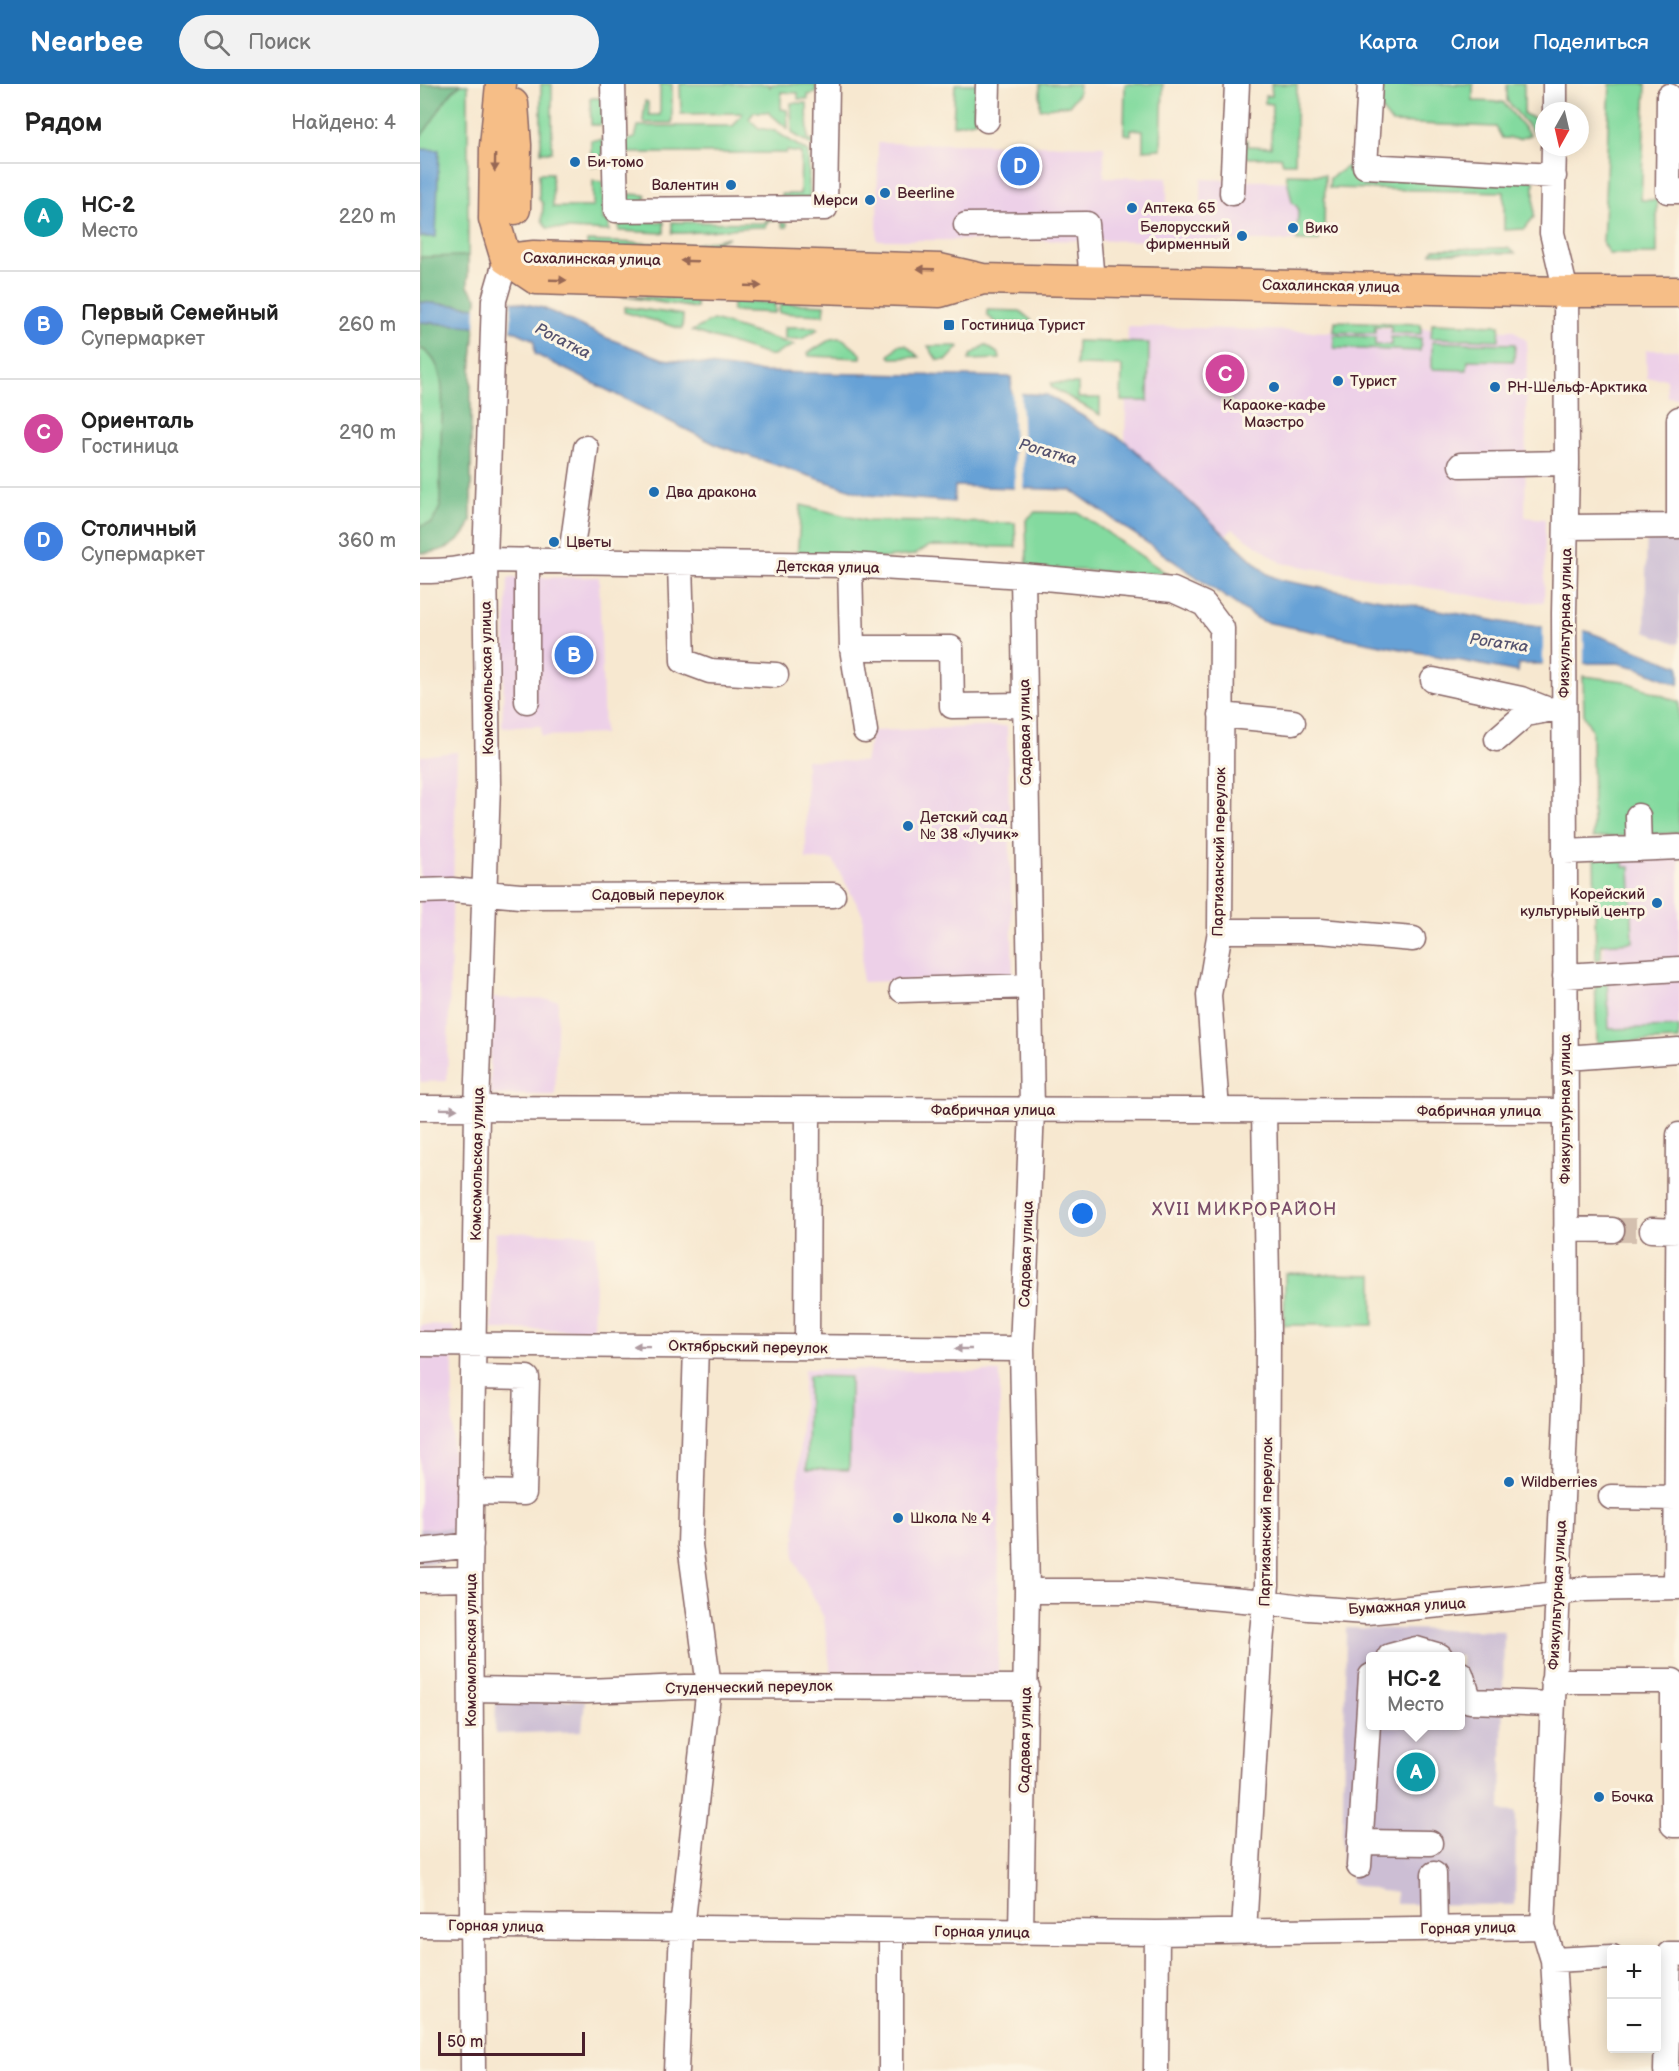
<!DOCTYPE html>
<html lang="ru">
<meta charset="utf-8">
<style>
:root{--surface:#fff;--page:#f2f2f2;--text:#222;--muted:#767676;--line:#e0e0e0;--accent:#1f6fb2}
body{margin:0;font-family:"Balsamiq Sans",sans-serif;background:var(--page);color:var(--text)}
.controls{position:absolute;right:18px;bottom:18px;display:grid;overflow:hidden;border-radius:6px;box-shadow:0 3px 15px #0003}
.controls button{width:54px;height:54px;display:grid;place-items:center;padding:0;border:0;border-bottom:2px solid var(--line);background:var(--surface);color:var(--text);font:30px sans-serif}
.compass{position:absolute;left:1115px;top:18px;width:54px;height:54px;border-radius:50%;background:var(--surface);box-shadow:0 3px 15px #0003;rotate:188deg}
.scale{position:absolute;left:18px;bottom:15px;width:147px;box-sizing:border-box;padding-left:6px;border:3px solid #4a1f2b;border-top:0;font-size:16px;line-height:21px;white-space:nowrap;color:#4a1f2b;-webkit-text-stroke:4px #fcf5e5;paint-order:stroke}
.you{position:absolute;left:663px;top:1130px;width:21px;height:21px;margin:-15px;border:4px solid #fff;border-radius:50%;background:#1a73e8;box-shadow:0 0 0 9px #1a73e833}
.badge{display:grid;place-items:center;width:39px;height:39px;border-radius:50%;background:var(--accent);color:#fff;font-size:20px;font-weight:700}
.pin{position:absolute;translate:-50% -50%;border:3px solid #fff;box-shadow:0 2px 6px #0006}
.popup{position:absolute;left:946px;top:1568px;width:99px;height:78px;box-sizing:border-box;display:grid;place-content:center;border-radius:6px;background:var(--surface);filter:drop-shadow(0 2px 4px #0005);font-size:20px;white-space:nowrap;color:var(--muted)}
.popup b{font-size:22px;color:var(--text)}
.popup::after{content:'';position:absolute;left:50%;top:100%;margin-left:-12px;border:12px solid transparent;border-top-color:var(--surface)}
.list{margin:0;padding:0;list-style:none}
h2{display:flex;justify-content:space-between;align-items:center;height:78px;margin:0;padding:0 24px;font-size:26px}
h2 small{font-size:20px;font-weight:400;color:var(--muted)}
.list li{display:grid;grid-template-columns:39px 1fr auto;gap:18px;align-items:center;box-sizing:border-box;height:108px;padding:0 24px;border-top:2px solid var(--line)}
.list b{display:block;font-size:22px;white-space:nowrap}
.list p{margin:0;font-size:20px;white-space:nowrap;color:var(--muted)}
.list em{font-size:20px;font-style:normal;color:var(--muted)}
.icon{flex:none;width:33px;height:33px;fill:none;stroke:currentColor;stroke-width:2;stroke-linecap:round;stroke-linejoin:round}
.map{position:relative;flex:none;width:1259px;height:1987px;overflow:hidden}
header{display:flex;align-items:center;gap:36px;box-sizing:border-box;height:84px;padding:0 30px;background:var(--accent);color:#fff}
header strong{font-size:28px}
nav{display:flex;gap:33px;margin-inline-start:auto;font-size:21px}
.search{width:420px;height:54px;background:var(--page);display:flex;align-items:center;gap:15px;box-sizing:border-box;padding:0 21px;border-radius:33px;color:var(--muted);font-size:22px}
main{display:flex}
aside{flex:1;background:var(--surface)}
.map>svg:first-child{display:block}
.built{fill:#edd0e8}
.industrial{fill:#ccbed4;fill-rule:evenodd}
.green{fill:#83da9f;stroke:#667c65;stroke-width:1.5}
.forest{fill:#6aba86;stroke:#5a6c58;stroke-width:1.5}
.water{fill:#66a1d6;stroke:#586080;stroke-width:1.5}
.pier{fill:#f7e8d0}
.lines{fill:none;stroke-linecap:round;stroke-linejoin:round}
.minor-tunnel{stroke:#d4c0af;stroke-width:24;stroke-dasharray:24 12;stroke-linecap:butt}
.minor-casing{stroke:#876565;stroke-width:27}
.major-casing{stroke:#876565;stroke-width:33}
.minor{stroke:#fff;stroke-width:24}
.major{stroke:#f6be87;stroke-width:30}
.oneway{fill:#976754}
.oneway2{fill:#ae9aa0}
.poi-dot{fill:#1f6fb2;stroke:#fcf5e5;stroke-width:2}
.labels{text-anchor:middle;stroke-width:6;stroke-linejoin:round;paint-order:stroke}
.poi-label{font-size:15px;fill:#4a1f2b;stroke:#fcf5e5;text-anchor:start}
.street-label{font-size:15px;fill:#4a1f2b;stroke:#fcf5e5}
.water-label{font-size:16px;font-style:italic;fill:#55536f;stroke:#fcf5e5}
.quarter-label{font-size:18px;letter-spacing:1.5px;fill:#7a4d69;stroke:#fcf5e5}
</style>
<header>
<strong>Nearbee</strong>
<div class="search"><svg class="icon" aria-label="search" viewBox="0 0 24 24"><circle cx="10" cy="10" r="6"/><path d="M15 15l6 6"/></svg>Поиск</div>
<nav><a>Карта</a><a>Слои</a><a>Поделиться</a></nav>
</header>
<main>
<aside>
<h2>Рядом<small>Найдено: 4</small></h2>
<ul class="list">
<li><span class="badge" style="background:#0f9aa8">A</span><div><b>НС-2</b><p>Место</p></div><em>220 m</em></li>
<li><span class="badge" style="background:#3f7fe0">B</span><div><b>Первый Семейный</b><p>Супермаркет</p></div><em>260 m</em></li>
<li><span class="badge" style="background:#d1479c">C</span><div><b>Ориенталь</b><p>Гостиница</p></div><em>290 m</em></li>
<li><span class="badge" style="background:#3f7fe0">D</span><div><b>Столичный</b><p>Супермаркет</p></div><em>360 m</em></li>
</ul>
</aside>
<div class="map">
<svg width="1259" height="1987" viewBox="0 0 1259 1987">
<rect width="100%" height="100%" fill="#fcf5e5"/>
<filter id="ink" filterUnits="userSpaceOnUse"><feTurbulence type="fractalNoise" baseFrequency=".0167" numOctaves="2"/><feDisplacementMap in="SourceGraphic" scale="12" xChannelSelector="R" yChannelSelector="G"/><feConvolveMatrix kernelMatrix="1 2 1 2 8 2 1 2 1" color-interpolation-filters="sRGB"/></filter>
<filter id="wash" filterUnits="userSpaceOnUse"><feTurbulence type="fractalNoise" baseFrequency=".008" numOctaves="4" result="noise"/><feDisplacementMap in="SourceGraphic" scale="24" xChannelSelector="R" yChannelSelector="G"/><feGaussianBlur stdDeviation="1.35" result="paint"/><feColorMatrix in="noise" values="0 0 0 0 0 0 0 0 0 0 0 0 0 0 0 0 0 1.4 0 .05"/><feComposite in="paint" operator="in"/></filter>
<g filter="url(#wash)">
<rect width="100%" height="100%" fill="#f7e8d0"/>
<path class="built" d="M 458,59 L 684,62 L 684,93 L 747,94 L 747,131 L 781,131 L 781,95 L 880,98 L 881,157 L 457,156 Z
M 708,242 L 912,248 L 913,243 L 1093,246 L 1107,257 L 1105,433 L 1125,435 L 1124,518 L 1092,518 L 862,479 L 813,445 L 806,451 L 705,357 Z
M 1226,266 L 1259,266 L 1259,313 L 1247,313 L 1246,294 L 1227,294 Z
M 179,493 L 184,650 L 121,652 L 121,642 L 82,643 L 88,494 Z
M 587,642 L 593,893 L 442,898 L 443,831 L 413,776 L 386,775 L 386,676 L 445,678 L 452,647 Z
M 37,668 L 27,997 L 0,998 L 0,672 Z
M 1259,774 L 1259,952 L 1186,956 L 1181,778 Z
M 71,914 L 138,916 L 135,1011 L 70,1011 Z
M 75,1148 L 177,1150 L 173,1246 L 72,1245 Z
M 0,1241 L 33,1242 L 32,1444 L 0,1445 Z
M 384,1285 L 580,1288 L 578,1592 L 411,1590 L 404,1534 L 374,1475 Z"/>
<path class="industrial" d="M 1227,436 L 1259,436 L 1259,560 L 1225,548 Z
M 32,1444 L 32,1478 L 0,1480 L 0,1445 Z
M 926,1544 L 1084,1547 L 1081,1727 L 1096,1728 L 1095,1821 L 976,1820 L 976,1808 L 960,1807 L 931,1799 L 930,1782 L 922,1782 ZM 951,1572 L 1041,1572 L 1041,1642 L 951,1642 Z
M 76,1616 L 165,1616 L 162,1647 L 75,1650 Z"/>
<path class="green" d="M 0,0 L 48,0 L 48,203 L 57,214 L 51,288 L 51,436 C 44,459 24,469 0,469 Z
M 121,0 L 132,0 L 132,68 L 121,68 Z
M 240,0 L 252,0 L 252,39 L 225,39 L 223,37 L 225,17 L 228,18 L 229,31 L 240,31 Z
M 260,0 L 349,0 L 350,3 L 352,0 L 396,0 L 396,9 L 388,11 L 388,15 L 378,15 L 378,9 L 361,8 L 361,25 L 367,26 L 368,45 L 348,28 L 334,28 L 329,35 L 339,44 L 355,47 L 388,68 L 390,119 L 369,122 L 361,117 L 361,110 L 380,110 L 381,69 L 367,67 L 366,69 L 206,69 L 206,110 L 226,111 L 224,119 L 219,122 L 204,117 L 202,58 L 215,54 L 218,42 L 313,42 L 323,29 L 261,30 Z
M 535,0 L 562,0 L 554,12 L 555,37 L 533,41 Z
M 620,0 L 659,0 L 658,10 L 649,21 L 620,25 Z
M 705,0 L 743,0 L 741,65 L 723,66 L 723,46 L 711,45 L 711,51 L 704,50 Z
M 851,0 L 877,0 L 875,79 L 863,79 L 861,73 L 829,74 L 823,71 L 821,55 L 828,56 L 828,62 L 851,63 L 852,20 L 845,19 L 845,12 L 852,12 Z
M 962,0 L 1053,0 L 1053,17 L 1083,18 L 1110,51 L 1099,55 L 1082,54 L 1076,43 L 972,39 L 961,25 Z
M 1087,0 L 1104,0 L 1104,30 L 1118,36 L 1113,48 L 1087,17 Z
M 1190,0 L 1226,0 L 1221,116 L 1237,116 L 1237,170 L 1189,170 L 1183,160 Z
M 170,14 L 184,14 L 184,36 L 180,41 L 171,41 Z
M 371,19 L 387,19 L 388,55 L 396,59 L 396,64 L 372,49 Z
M 171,56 L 183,56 L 183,82 L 171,82 Z
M 928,82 L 1097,86 L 1114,97 L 1114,133 L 1104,145 L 1084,146 L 1084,108 L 909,104 L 910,94 Z
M 119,89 L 132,89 L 133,123 L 173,123 L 173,97 L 183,98 L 183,137 L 189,138 L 189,147 L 127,144 L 122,136 L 123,120 L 119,115 Z
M 866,90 L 905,91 L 904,147 L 898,157 L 877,157 L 878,124 L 872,118 Z
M 348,134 L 361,134 L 362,139 L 367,139 L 367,143 L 363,143 L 360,136 L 349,136 L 345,143 C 314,142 284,150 252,149 L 252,138 L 345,139 Z
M 199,138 L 244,138 L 244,149 L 199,147 Z
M 309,153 L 273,170 L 167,167 L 167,157 L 273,161 Z
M 1088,164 L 1095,169 L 1011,169 L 1014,165 Z
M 200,212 L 276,215 L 276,224 Z
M 313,217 L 355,219 L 355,229 L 312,227 Z
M 360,219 L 405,221 L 404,231 L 359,229 Z
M 205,223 L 263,231 L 262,245 L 204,228 Z
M 567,226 L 600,227 L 611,236 L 611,239 L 576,239 L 567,231 Z
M 293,236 L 374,261 L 354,271 L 348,271 L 272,247 Z
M 915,237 L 1001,240 L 1001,250 L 971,249 L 971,242 L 955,242 L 955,249 L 914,248 Z
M 1012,239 L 1080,241 L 1079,256 L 1011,254 Z
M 365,243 L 395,243 L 398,245 L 382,255 L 365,255 Z
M 914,251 L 955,253 L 955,261 L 971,261 L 971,253 L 1001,254 L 1000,267 L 914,264 Z
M 418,254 L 423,255 L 441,270 L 441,274 L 389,272 L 388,269 L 411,255 Z
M 657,257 L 729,259 L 728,317 L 701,317 L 702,282 L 656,281 Z
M 1012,258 L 1095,260 L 1094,277 L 1048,276 L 1047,286 L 1012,285 Z
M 478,261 L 486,261 L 499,273 L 471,274 L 469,272 Z
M 565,261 L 579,270 L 580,275 L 549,276 L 550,272 Z
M 508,262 L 538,262 L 539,263 L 527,276 L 517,276 Z
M 631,299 L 658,300 L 658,314 L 680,314 L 680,331 L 631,303 Z
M 381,421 L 447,437 L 595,439 L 596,463 L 509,462 L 494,471 L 435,477 L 377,475 Z
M 615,428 L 659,429 L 747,490 L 607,484 L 606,436 Z
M 1163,592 L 1204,597 L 1259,618 L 1259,749 L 1173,754 L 1172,646 L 1164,632 Z
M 1202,766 L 1204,783 L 1210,783 L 1213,858 L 1181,860 L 1181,875 L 1176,876 L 1174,769 Z
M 1175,891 L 1187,891 L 1189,945 L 1259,943 L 1259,956 L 1177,959 Z
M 865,1189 L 953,1191 L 953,1241 L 864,1241 Z
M 388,1292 L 430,1293 L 429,1386 L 387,1385 Z"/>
<path class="forest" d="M 0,0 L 41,0 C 22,14 16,36 0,53 Z
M 48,172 L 48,203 L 57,214 L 56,223 L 0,218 L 0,173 Z
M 0,238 L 55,242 L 51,288 L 51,436 C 44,459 24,469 0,469 L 0,442 L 12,439 L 20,423 C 20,400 20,378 21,356 C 21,329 31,279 0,264 Z"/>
<path class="water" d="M 0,65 L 19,66 L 16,153 L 0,153 Z
M 92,217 L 123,224 L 187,254 L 243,275 L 342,288 L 591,293 L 592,309 L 627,311 L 705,357 L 847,490 L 860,496 L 1093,540 L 1166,547 L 1259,582 L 1259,601 L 1218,584 L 1198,579 L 1099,580 L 1098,588 L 845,538 L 836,534 L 651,406 L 535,402 L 534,418 L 447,411 L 299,362 L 115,270 L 114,256 L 90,245 L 0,238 L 0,218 L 56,223 Z"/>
<path class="pier" d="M 79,216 L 92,217 L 91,248 L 55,245 L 56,220 Z
M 592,301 L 595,301 L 595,306 L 601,306 L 604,407 L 595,408 Z
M 1123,539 L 1164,544 L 1164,582 L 1123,583 Z"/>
</g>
<g filter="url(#ink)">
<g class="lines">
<path class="minor-tunnel" d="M 1192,1146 L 1232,1146"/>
<defs>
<path id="minor" d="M 193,0 L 196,126 L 405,124 L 407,0
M 950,0 L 945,82 L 1134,92
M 1249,12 L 1248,107 L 1259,107
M 1135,27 L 1135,0
M 567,36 L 568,0
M 1134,63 L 1132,149 L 1146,208 L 1147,379 L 1144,529 L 1147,1302 L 1123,1843 L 1133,1876 L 1140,1987
M 812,109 L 817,0
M 546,141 L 667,140 L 672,197
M 1041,381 L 1147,379
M 1259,441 L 1259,335
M 1146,443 L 1259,442
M 107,476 L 107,617
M 150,478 L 166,364
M 260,480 L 263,577 L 290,587 L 356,591
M 430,481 L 432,564 L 445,647
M 0,487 C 24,487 43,487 65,476 L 430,481 L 603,492 L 753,506 L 784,520 L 802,544 L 800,847 L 789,911 L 797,1027
M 432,564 L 531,564 L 532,622 L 605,621
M 1013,596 L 1101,615 L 1126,625
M 801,631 L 873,638
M 1077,655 L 1106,630 L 1133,625
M 1218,732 L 1219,765
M 1144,768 L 1259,763
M 0,807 L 32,806 L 100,812 L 413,811
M 800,847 L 900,847 L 993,855
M 1145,892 L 1259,885
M 482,906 L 610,902
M 1145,974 L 1259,966
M 0,1024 L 1145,1027
M 1146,1145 L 1192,1146
M 1232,1146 L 1259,1147
M 0,1260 L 602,1265
M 387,1263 L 388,1026
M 51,1408 L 104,1409 L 107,1294 L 53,1293
M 1191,1413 L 1256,1414
M 0,1467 L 51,1461
M 0,1496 L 50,1495
M 1256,1503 L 1259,1051
M 607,1507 L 720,1507 L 846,1518 L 888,1524 L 946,1528 L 1119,1512 L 1165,1505 L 1259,1503
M 970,1572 L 996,1565 L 1020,1572
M 1041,1590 L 1050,1617 L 1132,1620
M 1133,1597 L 1253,1597 L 1253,1612
M 51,1605 L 167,1607 L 289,1602 L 607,1603
M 1259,1611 L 1253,1612 L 1253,1741 L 1259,1741
M 940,1758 L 1010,1759
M 939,1782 L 951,1592
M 1014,1790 L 1015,1845
M 0,1841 L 737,1849 L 1123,1843
M 471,1847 L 471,1987
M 601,1848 L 607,1507 L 602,1265 L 612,1026 L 603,492
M 824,1848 L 841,1557 L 847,1501 L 848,1251 L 844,1027
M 1133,1876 L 1192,1873
M 53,1987 L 50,1495 L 57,1026 L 68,701 L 65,476 L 74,216 L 86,175
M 256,1987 L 262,1845 L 289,1602 L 270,1461 L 276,1262
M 736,1987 L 737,1849
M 1246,1987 L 1249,1870 L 1259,1870"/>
<path id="major" d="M 81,0 L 75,62 L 74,135 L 86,175
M 93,20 L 96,61 L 95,125
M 86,175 L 114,172 L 520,185 L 563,195 L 1146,208 L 1259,208
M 86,175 L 116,195 L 520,208 L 560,196"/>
</defs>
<use href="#minor" class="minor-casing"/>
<use href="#major" class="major-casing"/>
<use href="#minor" class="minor"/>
<use href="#major" class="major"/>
</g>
<defs><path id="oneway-solid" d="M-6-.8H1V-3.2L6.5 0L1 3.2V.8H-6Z" transform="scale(1.5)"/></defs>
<g class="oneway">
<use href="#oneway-solid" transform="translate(75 79) rotate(91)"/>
<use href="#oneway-solid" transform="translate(269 177) rotate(-178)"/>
<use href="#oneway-solid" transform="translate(506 185) rotate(-178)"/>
<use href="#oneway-solid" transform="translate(138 196) rotate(2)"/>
<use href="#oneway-solid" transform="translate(333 202) rotate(2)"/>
</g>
<g class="oneway2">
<use href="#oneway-solid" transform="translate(29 1025) rotate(1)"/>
<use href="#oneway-solid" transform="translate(222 1262) rotate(-179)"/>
<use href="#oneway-solid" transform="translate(543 1265) rotate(-180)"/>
</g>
</g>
<g class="poi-dot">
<circle cx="155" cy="78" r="6"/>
<circle cx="311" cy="101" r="6"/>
<circle cx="465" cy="109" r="6"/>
<circle cx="450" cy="116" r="6"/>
<circle cx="712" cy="124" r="6"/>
<circle cx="873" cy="144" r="6"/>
<circle cx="822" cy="152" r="6"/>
<rect x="523" y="235" width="12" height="12" rx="3"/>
<circle cx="918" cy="297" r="6"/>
<circle cx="854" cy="303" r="6"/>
<circle cx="1075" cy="303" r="6"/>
<circle cx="234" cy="408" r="6"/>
<circle cx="134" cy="458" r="6"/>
<circle cx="488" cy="742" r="6"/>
<circle cx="1237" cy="819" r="6"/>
<circle cx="1089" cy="1398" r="6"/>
<circle cx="478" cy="1434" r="6"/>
<circle cx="1179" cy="1713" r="6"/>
</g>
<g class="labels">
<g class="poi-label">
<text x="167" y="83">Би-томо</text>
<text x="299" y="106" text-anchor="end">Валентин</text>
<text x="477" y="114">Beerline</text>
<text x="438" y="121" text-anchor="end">Мерси</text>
<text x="724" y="129">Аптека 65</text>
<text x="810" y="148" text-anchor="end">Белорусский<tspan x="810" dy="17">фирменный</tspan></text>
<text x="885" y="149">Вико</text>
<text x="541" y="246">Гостиница Турист</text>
<text x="930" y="302">Турист</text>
<text x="1087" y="308">РН-Шельф-Арктика</text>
<text x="854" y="326" text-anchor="middle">Караоке-кафе<tspan x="854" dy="17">Маэстро</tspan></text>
<text x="246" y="413">Два дракона</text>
<text x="146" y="463">Цветы</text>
<text x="500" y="738">Детский сад<tspan x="500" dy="17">№ 38 «Лучик»</tspan></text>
<text x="1225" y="815" text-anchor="end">Корейский<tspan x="1225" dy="17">культурный центр</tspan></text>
<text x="1101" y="1403">Wildberries</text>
<text x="490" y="1439">Школа № 4</text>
<text x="1191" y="1718">Бочка</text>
</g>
<g class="street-label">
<text transform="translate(172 175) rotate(1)" y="5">Сахалинская улица</text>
<text transform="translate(911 202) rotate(1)" y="5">Сахалинская улица</text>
<text transform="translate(408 483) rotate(1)" y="5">Детская улица</text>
<text transform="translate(1145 539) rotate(-89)" y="5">Физкультурная улица</text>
<text transform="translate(67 594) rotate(-91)" y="5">Комсомольская улица</text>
<text transform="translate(605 648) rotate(-91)" y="5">Садовая улица</text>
<text transform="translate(799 768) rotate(-89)" y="5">Партизанский переулок</text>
<text x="238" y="816">Садовый переулок</text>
<text transform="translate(1145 1025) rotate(-90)" y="5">Физкультурная улица</text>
<text x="573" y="1031">Фабричная улица</text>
<text x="1059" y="1032">Фабричная улица</text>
<text transform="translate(57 1080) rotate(-89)" y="5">Комсомольская улица</text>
<text transform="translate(606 1170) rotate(-88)" y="5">Садовая улица</text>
<text transform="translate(328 1263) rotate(1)" y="5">Октябрьский переулок</text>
<text transform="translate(846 1438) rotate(-89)" y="5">Партизанский переулок</text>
<text transform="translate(1137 1511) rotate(-87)" y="5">Физкультурная улица</text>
<text transform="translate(987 1522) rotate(-3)" y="5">Бумажная улица</text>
<text transform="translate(51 1566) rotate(-90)" y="5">Комсомольская улица</text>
<text transform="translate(329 1603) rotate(-1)" y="5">Студенческий переулок</text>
<text transform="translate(605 1656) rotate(-89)" y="5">Садовая улица</text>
<text transform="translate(76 1842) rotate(1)" y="5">Горная улица</text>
<text transform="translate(1048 1844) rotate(-1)" y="5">Горная улица</text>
<text transform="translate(562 1848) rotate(1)" y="5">Горная улица</text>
</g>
<g class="water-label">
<text transform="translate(143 256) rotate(27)" y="6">Рогатка</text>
<text transform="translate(628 367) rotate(16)" y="6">Рогатка</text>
<text transform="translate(1079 558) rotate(8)" y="6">Рогатка</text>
</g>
<g class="quarter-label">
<text x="825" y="1131">XVII МИКРОРАЙОН</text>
</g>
</g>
</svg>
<div class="controls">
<button>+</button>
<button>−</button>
</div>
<svg class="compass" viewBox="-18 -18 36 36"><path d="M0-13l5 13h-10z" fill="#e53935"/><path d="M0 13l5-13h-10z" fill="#767676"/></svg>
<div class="scale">50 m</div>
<div class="you"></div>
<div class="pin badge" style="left:996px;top:1688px;background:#0f9aa8">A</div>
<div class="popup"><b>НС-2</b>Место</div>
<div class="pin badge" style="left:154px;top:571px;background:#3f7fe0">B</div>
<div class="pin badge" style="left:805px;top:290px;background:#d1479c">C</div>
<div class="pin badge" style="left:600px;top:82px;background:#3f7fe0">D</div>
</div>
</main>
